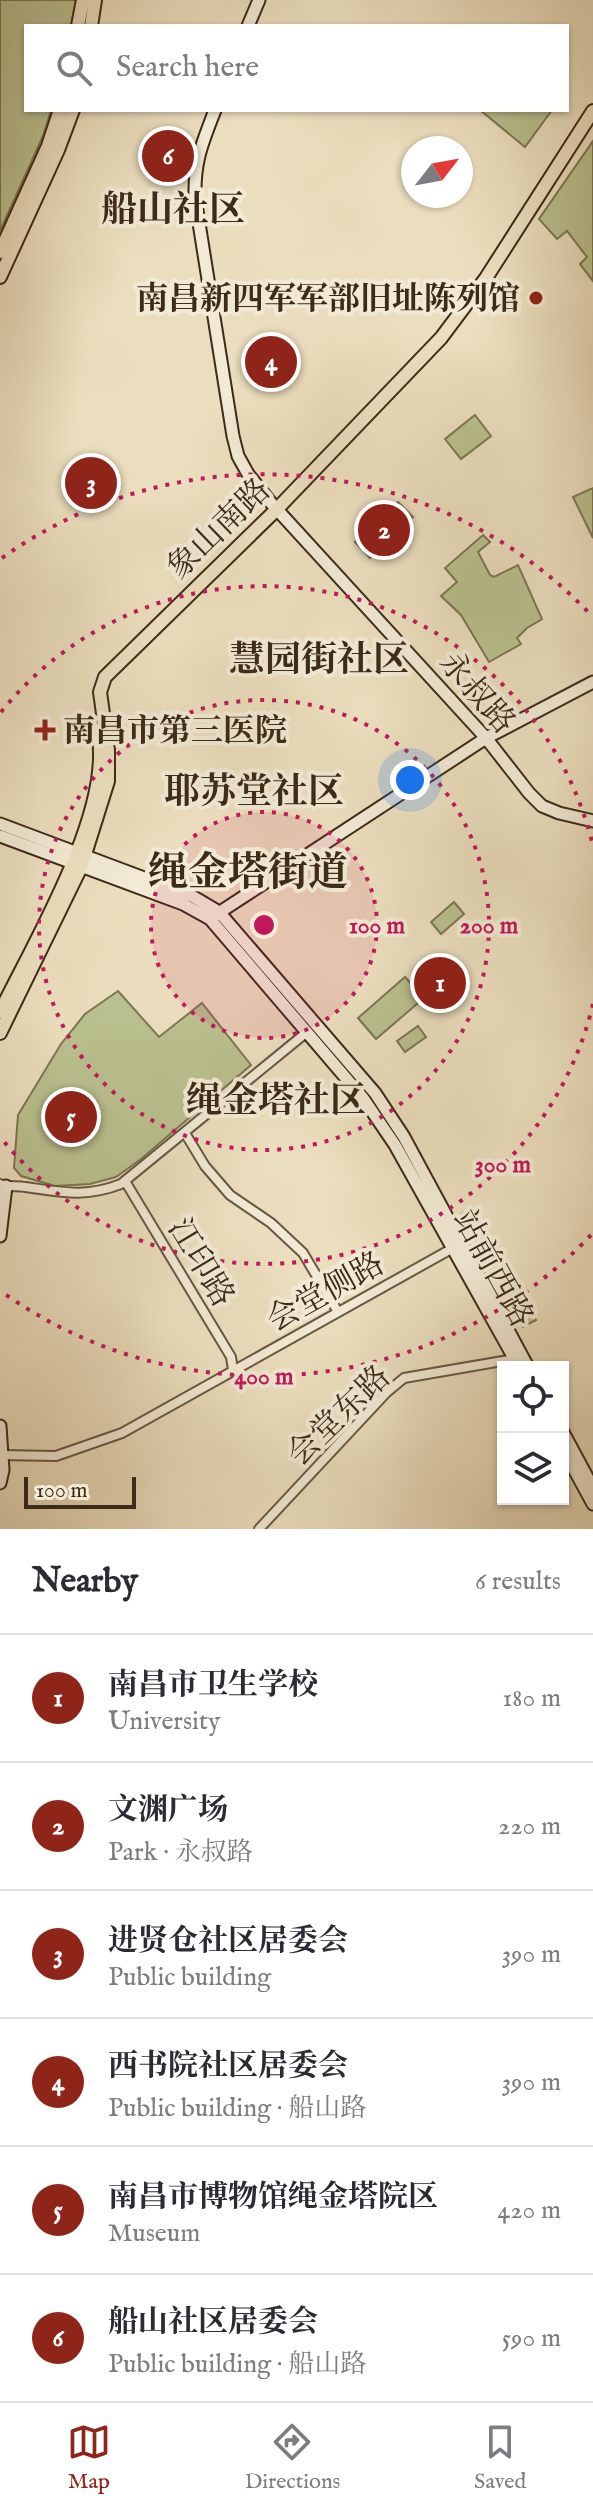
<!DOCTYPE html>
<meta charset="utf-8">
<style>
:root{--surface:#fff;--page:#f2f2f3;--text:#2b2b33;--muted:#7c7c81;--line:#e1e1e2;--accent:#8f2418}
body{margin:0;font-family:"IM FELL English","Noto Serif SC",serif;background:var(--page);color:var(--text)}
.controls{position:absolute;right:24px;bottom:24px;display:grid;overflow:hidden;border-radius:0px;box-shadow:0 2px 6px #0004}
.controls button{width:72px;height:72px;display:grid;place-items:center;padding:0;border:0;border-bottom:2px solid var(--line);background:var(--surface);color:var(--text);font:40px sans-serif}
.compass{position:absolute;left:401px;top:136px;width:72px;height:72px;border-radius:50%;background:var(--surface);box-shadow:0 2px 6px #0004;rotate:59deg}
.scale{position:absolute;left:24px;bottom:20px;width:112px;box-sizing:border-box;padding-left:8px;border:4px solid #3c2b18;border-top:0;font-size:22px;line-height:28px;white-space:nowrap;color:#3c2b18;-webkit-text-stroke:6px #f2ead5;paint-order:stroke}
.you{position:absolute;left:410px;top:780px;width:28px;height:28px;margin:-20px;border:6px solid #fff;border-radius:50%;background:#1a73e8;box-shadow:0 0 0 12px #1a73e833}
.badge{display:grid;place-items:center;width:52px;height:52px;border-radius:50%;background:var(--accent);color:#fff;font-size:26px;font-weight:700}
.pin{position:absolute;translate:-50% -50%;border:4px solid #fff;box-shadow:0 2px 8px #0006}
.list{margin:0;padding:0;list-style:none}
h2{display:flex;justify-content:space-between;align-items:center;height:104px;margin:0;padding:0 32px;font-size:34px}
h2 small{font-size:26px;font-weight:400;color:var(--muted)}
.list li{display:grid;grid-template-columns:52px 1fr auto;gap:24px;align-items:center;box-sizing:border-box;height:128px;padding:0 32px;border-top:2px solid var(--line)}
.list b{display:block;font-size:30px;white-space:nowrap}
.list p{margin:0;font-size:26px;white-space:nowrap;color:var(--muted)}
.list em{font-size:26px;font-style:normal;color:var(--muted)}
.icon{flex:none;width:44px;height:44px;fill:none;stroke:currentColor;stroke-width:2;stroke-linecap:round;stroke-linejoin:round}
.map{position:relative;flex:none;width:593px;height:1529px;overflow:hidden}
.search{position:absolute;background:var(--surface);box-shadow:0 2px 6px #0004;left:24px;right:24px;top:24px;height:88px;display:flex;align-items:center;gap:20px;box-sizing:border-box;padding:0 28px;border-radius:0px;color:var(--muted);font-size:30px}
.sheet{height:872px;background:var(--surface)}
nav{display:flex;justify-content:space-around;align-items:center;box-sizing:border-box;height:112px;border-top:2px solid var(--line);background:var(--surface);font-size:22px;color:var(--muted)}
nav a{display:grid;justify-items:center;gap:4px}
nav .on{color:var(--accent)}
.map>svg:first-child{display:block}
.green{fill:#bac08f;stroke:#7b7654;stroke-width:2}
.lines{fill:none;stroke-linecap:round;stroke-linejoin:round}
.street-casing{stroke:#685842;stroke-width:12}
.secondary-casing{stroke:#3c2b18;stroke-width:15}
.primary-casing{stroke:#3c2b18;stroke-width:16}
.street{stroke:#f2ead5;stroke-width:8}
.secondary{stroke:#f2ead5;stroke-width:11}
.primary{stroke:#ebdebe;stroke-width:12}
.ring{fill:none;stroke:#c2185b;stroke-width:4;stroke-dasharray:4 8}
.poi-dot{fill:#8f2418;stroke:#f2ead5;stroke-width:3}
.labels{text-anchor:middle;stroke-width:8;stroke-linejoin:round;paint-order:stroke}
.poi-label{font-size:32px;font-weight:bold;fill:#3c2b18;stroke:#f2ead5;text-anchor:end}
.street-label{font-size:32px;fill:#3c2b18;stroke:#f2ead5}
.quarter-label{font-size:36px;font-weight:bold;fill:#3c2b18;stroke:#f2ead5}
.district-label{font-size:40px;font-weight:bold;fill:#3c2b18;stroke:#f2ead5}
.centre{fill:#c2185b;stroke:#f2ead5;stroke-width:4}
.ring-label{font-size:24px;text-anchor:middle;font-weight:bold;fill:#c2185b;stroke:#f2ead5;stroke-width:8;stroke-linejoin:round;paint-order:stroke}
</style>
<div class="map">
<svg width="593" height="1529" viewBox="0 0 593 1529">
<rect width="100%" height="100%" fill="#ebdebe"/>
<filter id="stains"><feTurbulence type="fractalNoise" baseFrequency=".0025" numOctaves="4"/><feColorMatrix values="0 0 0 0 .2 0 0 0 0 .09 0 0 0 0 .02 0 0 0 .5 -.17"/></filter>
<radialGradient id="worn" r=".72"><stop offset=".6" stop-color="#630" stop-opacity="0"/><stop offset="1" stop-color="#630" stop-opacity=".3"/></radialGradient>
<path class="green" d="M 0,0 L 76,0 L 71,26 L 26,26 L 26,110 L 51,110 L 43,136 L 0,231 Z
M 480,110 L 552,110 L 525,147 Z
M 593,141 L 593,281 L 580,264 L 587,257 L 567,231 L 557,239 L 539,219 Z
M 475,415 L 491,436 L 461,459 L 445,439 Z
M 593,488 L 593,538 L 573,497 Z
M 398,502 L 413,517 L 370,558 L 355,542 Z
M 483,535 L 490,542 L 478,552 L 490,575 L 494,577 L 518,565 L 542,619 L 527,628 L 517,638 L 521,644 L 489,662 L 461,615 L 441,596 L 457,582 L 445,568 Z
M 454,902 L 464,914 L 441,934 L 431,922 Z
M 405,977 L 424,998 L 376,1039 L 358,1018 Z
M 118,991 L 159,1037 L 202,1003 L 251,1065 L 141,1159 L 116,1177 L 90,1184 L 55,1186 L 21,1176 L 14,1168 L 18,1115 L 61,1044 L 85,1014 Z
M 418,1026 L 426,1037 L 405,1052 L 397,1041 Z
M 473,1207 L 536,1320 L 523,1327 L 461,1214 Z"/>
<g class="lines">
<defs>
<path id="street" d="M 185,1133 L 205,1166 L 230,1195 L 271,1223 L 303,1253 L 338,1312
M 125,1181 L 231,1357 L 233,1370
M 0,1184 C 9,1188 16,1185 25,1187 C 62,1192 85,1198 121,1184 L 307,1032
M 0,1455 L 56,1456 L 122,1433 L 453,1248
M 259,1529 L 386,1393 L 404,1378 L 514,1359"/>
<path id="secondary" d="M 248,26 L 259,0
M 215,110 C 202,144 194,161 195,198 L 233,436 L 238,456 L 248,474 L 272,504 L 486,738 L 529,793 L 542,806 L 559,813 L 593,821
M 0,824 L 192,896 L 219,912 L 375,1093 L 404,1137 L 528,1367
M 0,836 L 183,904 L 210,919 L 363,1098 L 395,1145 L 519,1367
M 214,916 L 486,738 L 593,682
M 0,1236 L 6,1186
M 0,1426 L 3,1470 L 0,1483
M 563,1432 L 593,1488
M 563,1449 L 593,1504"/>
<path id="primary" d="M 78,26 L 83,0
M 91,26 L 95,0
M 0,252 L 48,146 L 60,110
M 0,277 L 58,150 L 73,110
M 0,1012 C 34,943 110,815 99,739
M 0,1033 L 81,867 L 108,781 L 108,750 L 100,692 L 105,677 L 277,509 L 441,338 L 486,278 L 593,111"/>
</defs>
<use href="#street" class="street-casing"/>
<use href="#secondary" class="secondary-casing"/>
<use href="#primary" class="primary-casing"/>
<use href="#street" class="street"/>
<use href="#secondary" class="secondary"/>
<use href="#primary" class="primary"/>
</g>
<circle cx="264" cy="925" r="113" fill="#c2185b" fill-opacity=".12"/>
<g class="ring">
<circle cx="264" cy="925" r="113"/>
<circle cx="264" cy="925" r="225"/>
<path d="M593 1004A338 338 0 0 1 1 1138M1 712A338 338 0 0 1 593 846"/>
<path d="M591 1235A451 451 0 0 1 2 1292M2 558A451 451 0 0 1 591 615"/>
</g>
<g class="poi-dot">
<circle cx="536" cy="298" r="8"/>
<path d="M41 718h8v8h8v8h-8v8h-8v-8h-8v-8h8z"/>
</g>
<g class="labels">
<g class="poi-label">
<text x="520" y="309">南昌新四军军部旧址陈列馆</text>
<text x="63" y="741" text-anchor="start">南昌市第三医院</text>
</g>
<g class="street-label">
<text transform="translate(218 528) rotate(-44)" y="11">象山南路</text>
<text transform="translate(478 692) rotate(49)" y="11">永叔路</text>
<text transform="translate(202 1262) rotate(59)" y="11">江印路</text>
<text transform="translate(494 1268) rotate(61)" y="11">站前西路</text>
<text transform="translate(325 1291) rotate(-29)" y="11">会堂侧路</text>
<text transform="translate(338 1415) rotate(-44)" y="11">会堂东路</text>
</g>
<g class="quarter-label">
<text x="173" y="221">船山社区</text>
<text x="319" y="671">慧园街社区</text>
<text x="254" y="803">耶苏堂社区</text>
<text x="276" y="1112">绳金塔社区</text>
</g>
<g class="district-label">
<text x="248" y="885">绳金塔街道</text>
</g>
</g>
<circle cx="264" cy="925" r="12" class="centre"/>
<g class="ring-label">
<text x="377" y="933">100 m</text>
<text x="489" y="933">200 m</text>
<text x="503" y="1172">300 m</text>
<text x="264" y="1384">400 m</text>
</g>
<rect width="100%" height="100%" filter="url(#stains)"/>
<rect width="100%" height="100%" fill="url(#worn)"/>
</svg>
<div class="controls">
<button><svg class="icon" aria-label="locate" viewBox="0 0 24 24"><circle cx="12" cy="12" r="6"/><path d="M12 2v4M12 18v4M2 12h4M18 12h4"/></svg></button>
<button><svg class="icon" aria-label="layers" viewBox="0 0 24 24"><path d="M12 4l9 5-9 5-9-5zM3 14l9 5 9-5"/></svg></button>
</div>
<svg class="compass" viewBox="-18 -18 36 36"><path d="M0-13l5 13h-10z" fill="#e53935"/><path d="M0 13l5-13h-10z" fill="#7c7c81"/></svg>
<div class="scale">100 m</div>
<div class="you"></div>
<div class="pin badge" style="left:440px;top:983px">1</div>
<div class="pin badge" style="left:384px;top:530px">2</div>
<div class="pin badge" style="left:91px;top:483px">3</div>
<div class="pin badge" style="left:271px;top:362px">4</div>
<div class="pin badge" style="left:71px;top:1117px">5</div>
<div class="pin badge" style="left:168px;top:156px">6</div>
<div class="search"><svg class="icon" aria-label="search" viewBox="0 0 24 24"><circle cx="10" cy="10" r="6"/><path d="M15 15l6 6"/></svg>Search here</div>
</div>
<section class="sheet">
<h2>Nearby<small>6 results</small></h2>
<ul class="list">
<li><span class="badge">1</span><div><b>南昌市卫生学校</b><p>University</p></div><em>180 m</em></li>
<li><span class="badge">2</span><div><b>文渊广场</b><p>Park · 永叔路</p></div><em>220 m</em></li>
<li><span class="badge">3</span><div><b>进贤仓社区居委会</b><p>Public building</p></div><em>390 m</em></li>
<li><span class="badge">4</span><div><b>西书院社区居委会</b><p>Public building · 船山路</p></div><em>390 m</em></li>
<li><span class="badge">5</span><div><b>南昌市博物馆绳金塔院区</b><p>Museum</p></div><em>420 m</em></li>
<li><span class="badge">6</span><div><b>船山社区居委会</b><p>Public building · 船山路</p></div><em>590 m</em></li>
</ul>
</section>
<nav>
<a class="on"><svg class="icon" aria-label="map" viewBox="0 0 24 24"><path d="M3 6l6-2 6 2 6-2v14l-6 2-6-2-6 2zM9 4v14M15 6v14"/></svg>Map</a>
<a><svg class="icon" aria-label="directions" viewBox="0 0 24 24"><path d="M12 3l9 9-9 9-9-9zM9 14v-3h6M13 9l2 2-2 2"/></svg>Directions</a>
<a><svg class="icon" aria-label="saved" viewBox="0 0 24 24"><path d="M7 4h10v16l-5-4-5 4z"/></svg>Saved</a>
</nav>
